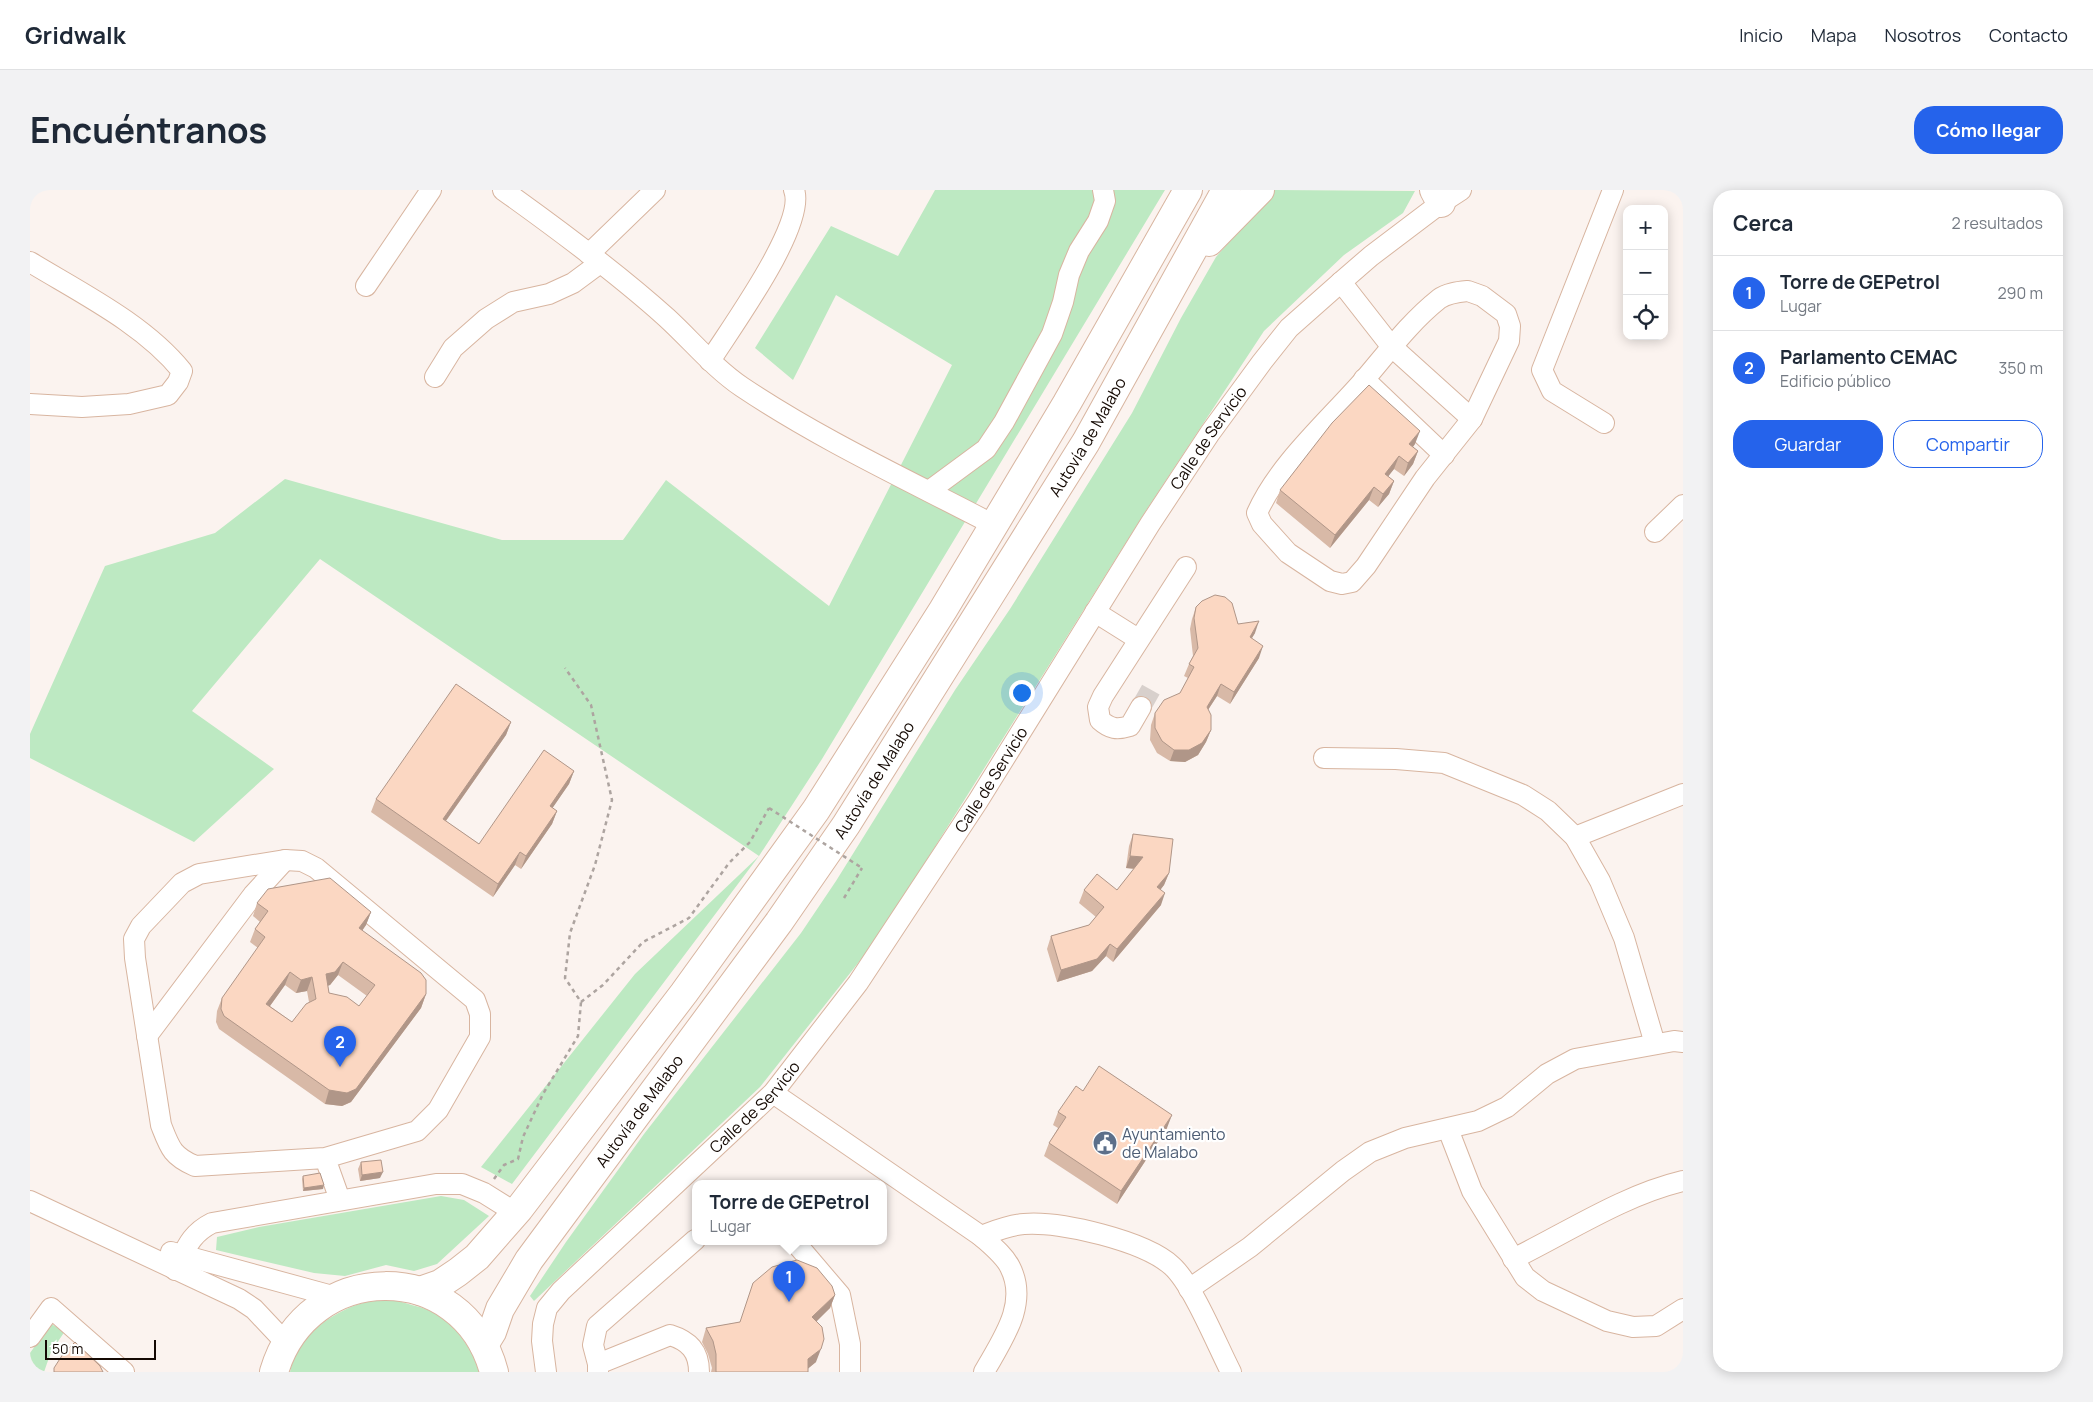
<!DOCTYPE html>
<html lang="es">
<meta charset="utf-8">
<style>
:root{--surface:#fff;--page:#f2f2f3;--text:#1f2937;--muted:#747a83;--line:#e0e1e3;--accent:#2563eb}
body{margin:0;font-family:Manrope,sans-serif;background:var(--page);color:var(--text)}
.controls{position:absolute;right:15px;top:15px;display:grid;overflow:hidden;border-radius:10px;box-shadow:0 2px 12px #0003}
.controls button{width:45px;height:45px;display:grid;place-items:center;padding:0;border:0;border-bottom:1px solid var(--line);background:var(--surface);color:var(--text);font:25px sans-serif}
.scale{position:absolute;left:15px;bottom:12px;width:111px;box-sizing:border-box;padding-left:5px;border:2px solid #140903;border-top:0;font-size:14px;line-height:18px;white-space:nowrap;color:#140903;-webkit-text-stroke:4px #fff;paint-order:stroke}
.you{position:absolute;left:991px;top:502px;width:18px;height:18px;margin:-12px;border:4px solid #fff;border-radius:50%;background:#1a73e8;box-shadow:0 0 0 8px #1a73e833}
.badge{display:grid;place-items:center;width:32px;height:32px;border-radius:50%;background:var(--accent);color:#fff;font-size:16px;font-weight:700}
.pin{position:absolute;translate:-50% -41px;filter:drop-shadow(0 1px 2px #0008)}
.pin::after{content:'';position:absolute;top:26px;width:18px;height:15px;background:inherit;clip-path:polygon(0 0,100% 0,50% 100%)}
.popup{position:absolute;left:662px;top:990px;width:195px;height:65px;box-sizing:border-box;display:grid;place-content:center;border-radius:10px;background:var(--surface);filter:drop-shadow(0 1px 4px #0005);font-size:16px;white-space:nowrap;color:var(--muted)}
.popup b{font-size:19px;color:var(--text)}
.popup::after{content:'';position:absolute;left:50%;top:100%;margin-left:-10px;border:10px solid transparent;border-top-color:var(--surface)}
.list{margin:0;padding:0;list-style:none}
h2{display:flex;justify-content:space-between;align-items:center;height:65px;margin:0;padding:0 20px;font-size:21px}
h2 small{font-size:16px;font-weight:400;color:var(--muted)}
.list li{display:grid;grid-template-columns:32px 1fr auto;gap:15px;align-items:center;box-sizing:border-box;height:75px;padding:0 20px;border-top:1px solid var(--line)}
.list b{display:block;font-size:19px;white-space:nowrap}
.list p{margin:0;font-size:16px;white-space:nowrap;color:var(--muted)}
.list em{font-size:16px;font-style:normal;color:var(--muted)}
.actions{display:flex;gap:10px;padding:15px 20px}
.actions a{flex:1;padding:11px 0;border:1px solid var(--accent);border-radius:20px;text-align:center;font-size:18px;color:var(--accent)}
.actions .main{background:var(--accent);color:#fff}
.icon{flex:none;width:28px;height:28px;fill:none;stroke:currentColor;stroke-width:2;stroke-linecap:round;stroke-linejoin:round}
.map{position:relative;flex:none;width:1653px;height:1182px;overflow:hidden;border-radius:20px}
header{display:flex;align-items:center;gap:30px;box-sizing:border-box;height:70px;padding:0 25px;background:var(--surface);border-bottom:1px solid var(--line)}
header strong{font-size:24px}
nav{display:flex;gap:28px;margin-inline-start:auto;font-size:18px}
.intro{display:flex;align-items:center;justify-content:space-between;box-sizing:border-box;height:120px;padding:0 30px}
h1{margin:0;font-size:35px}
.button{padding:12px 22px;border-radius:20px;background:var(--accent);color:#fff;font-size:18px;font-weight:700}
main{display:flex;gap:30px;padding:0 30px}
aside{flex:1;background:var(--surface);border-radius:20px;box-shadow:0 2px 12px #0003}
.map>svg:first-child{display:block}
.green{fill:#bde9c2}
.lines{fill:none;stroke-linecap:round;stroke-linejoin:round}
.minor-tunnel{stroke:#d8d0cc;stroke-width:20;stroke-dasharray:20 10;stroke-linecap:butt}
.minor-casing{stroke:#d8b5a0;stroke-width:22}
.highway-casing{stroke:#d8b5a0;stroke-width:30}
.path{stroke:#ada4a0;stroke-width:2.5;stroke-dasharray:4 4;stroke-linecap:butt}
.minor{stroke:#fff;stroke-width:20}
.highway{stroke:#fff;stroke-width:28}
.path-bridge{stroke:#ada4a0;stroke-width:2.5;stroke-dasharray:4 4;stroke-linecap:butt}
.wall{fill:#d8b9a7;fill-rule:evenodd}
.shaded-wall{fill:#b09688}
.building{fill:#fbd7c2;stroke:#b09688;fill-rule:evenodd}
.labels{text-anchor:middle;stroke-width:4.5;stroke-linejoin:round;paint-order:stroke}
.street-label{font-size:16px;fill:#140903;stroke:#fff}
.service-label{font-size:16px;fill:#4e5e75;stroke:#fff;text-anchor:start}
</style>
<header>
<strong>Gridwalk</strong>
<nav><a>Inicio</a><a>Mapa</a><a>Nosotros</a><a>Contacto</a></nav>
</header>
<div class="intro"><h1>Encuéntranos</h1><a class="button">Cómo llegar</a></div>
<main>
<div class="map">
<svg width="1653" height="1182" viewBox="0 0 1653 1182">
<rect width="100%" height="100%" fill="#fbf3ef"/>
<path class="green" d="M 905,0 L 1135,0 L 792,569 L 729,666 L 482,994 L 451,977 L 605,784 L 729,666 L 290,369 L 162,521 L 244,579 L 164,652 L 0,568 L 0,544 L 75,376 L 185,343 L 255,289 L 472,350 L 593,350 L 636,290 L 799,416 L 922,175 L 806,105 L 763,190 L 725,158 L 801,36 L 868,66 Z
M 1245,0 L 1385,1 L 1373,23 L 1314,65 L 1234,141 L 1117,319 L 896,671 L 836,763 L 730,897 L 504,1111 L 500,1106 L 536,1052 L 614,944 L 771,743 L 806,691 L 925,500 L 980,419 L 1102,223 L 1151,128 L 1186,67 Z
M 411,1006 L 434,1010 L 459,1026 L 407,1074 L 384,1081 L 356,1075 L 315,1086 L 284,1083 L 186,1060 L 187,1047 L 229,1037 Z
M 368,1111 C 377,1114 388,1116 398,1120 C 423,1131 442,1157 449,1182 L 260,1182 C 267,1147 301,1122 333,1113 C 343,1110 357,1111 368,1111 Z
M 21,1134 L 35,1141 L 21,1162 L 14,1182 L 0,1182 L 0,1163 Z"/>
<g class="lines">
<path class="minor-tunnel" d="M 1111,517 L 1124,494"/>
<defs>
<g id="minor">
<path d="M 473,0 C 529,40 586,82 637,128 C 662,151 684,178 712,197 C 791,250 880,291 964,335"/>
<path d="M 559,64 L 625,0"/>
<path d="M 0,72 C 51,103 114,134 152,181 L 148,192 L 138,205 L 99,214 L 52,217 L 0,214"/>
<path d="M 1311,92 L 1361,156 L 1442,229"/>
<path d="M 336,96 L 401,0"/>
<path d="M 1438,101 L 1452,106 L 1476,124 L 1480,136 L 1479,151 L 1442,229 L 1395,288 L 1336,376 L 1322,392 L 1312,394 L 1300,391 L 1258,363 L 1232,334 L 1227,323 C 1248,275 1299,230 1334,190 C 1358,162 1380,132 1409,109 C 1417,103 1428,102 1438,101 Z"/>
<path d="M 680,171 C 700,139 777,34 764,0"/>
<path d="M 405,187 L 423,158 L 456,129 L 483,112 L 519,104 L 543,93 L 570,73"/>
<path d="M 1334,189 L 1414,265"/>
<path d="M 1574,233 L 1522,201 L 1512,180 L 1583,0"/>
<path d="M 899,301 L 956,259 L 974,232 L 1022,144 L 1033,112 L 1039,85 L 1049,61 L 1068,31 L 1075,11 L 1073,0"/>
<path d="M 1625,342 L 1653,315"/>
<path d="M 1065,422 L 1108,449"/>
<path d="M 1111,517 L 1100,536 C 1087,540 1080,539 1070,530 L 1068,517 L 1073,506 L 1156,377"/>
<path d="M 1294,568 L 1366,569 L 1414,573 L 1493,605 L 1518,621 L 1545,647 L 1570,691 L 1594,748 L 1625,854"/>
<path d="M 1545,647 L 1653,604"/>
<path d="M 117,846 L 223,705 L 255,670"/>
<path d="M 743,903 L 951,1046 C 961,1055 974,1065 980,1077 C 999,1114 972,1150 954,1182"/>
<path d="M 1418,939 L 1442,1001 L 1495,1087 L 1513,1101 L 1577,1131 L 1603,1137 L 1626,1136 L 1653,1119"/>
<path d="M 295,968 L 387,941 L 408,920 L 450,847 L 450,824 L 445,810 L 286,678 L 272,671 L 255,670 L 169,684 L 152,693 L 111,736 L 104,749 L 105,768 L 131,935 C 140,958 142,966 165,976 L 295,968 L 310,1010"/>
<path d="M 0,1011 L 209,1109 L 224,1119 L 256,1153"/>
<path d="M 951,1046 C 965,1041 979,1035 994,1034 C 1031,1031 1115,1051 1142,1076 C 1163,1095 1187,1155 1201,1182"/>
<path d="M 764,1051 L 810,1105 L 820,1154 L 820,1182"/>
<path d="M 141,1062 L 306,1107"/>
<path d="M 1483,1069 C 1538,1042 1594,1005 1653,991"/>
<path d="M 145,1080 C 156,1059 160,1044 182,1033 L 406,994 L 432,994 L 454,1003 L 486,1023"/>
<path d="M 1159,1099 L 1220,1057 L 1313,981 L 1340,962 L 1375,948 L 1448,931 L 1477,917 L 1517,884 L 1545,869 L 1644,851 L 1653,852"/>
<path d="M 0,1147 L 21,1118 L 94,1182"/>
<path d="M 568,1174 L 563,1155 L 567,1136 L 665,1050"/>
<path id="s1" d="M 516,1182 L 512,1151 L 513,1134 L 517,1118 L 531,1101 L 743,903 L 828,793 L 948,611 L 1120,334 L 1180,243 L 1232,172 L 1259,138 L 1311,92 L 1341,66 L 1411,13 L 1431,0"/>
<path d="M 568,1182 L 568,1174 L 640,1145 C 659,1151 669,1161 669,1182"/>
</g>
<g id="highway">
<path d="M 1404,0 L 1411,13"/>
<path d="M 1179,52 L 1230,0"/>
<path d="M 390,1101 L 410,1094 L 428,1082 L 447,1067 L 489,1019 L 654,803 L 786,620 L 913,420 L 1037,213 L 1158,0"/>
<path id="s2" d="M 454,1155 L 462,1142 L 470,1119 L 499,1070 L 749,732 L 816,635 L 1056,252 L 1196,0"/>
<path d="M 244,1182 C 277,1069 433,1066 464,1182"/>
</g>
</defs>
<use href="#minor" class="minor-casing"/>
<use href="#highway" class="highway-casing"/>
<path class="path" d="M 814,708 L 832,678
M 551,812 L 573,795 L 613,752 L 659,728 L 699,673 L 720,652 L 739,618
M 464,989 L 474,975 L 488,969 L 493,947 L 513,904 L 548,846 L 551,812 L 535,788 L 540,743 L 565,675 L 582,610 L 561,515 L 535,478"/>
<use href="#minor" class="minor"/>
<use href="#highway" class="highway"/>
<path class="path-bridge" d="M 739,618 L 832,678"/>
</g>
<path class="wall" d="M 1385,254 L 1383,257 L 1388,261 L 1383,274 L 1374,286 L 1364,279 L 1358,286 L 1364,291 L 1359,304 L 1348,317 L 1339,310 L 1300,358 L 1246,313 L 1250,300 Z
M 1166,417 L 1208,434 L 1225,443 L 1222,448 L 1229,468 L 1200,514 L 1187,506 L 1178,520 L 1181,540 L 1176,552 L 1168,565 L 1155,572 L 1140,571 L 1127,563 L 1120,550 L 1121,535 L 1125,523 L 1150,503 L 1158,488 L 1154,486 L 1159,474 L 1163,466 L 1160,439 L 1162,429 Z
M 481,532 L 476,545 L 416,631 L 449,654 L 544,581 L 539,594 L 522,618 L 527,621 L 522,634 L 491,679 L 485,675 L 463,707 L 341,622 L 346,609 Z
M 1103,644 L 1139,683 L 1134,695 L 1131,699 L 1131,715 L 1083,772 L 1076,766 L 1062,781 L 1027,792 L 1017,759 L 1021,746 L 1059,735 L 1066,727 L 1049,713 L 1054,700 L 1087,700 L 1104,679 L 1096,678 L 1099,656 Z
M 227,713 L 341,722 L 336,735 L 332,741 L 396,804 L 391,818 L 321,912 L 312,916 L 295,914 L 189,839 L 186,832 L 187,821 L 192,808 L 228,758 L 220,752 L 225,739 L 230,732 L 223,726 ZM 308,785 L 337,806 L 329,816 L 299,803 L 298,796 L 300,795 ZM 255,795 L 266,803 L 277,801 L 279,812 L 262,832 L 240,816 Z
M 1053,901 L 1137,938 L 1087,1014 L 1014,966 L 1019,953 L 1028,938 L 1023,935 L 1028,922 Z
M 331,972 L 350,988 L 330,991 L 328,979 Z
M 273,986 L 293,999 L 273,1001 L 272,989 Z
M 805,1105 L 800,1118 L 786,1131 L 786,1172 L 778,1178 L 778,1182 L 681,1182 L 682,1178 L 678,1164 L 672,1152 L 676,1138 L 710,1132 Z"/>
<path class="shaded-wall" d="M 1390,241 L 1385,254 L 1375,267 L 1379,254 Z
M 1388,261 L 1383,274 L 1374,286 L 1378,273 Z
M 1369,266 L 1364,279 L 1350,297 L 1355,284 Z
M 1364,291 L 1359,304 L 1348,317 L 1353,304 Z
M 1344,297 L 1339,310 L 1300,358 L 1305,345 Z
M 1229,431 L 1225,443 L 1215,459 L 1220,447 Z
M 1233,456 L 1229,468 L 1200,514 L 1204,502 Z
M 1191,494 L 1187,506 L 1172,529 L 1177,517 Z
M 481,532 L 476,545 L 408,642 L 413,629 Z
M 1181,540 L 1176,552 L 1168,565 L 1155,572 L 1140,571 L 1144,560 Z
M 544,581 L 539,594 L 515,629 L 520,616 Z
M 527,621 L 522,634 L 491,679 L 496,666 Z
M 490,662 L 485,675 L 463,707 L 468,694 Z
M 1100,666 L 1113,667 L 1109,679 L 1096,678 Z
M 1139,683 L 1134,695 L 1123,709 L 1127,697 Z
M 1135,703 L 1131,715 L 1083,772 L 1087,759 Z
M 341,722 L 336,735 L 324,752 L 329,738 Z
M 1080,754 L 1076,766 L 1062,781 L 1027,792 L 1031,780 Z
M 313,772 L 308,785 L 300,795 L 291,797 L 296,784 Z
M 260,782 L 255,795 L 232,827 L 236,814 Z
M 282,787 L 277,801 L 266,803 L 271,790 Z
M 396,804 L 391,818 L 321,912 L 312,916 L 295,914 L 299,900 Z
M 1142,925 L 1137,938 L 1087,1014 L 1091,1001 Z
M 353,982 L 350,988 L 330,991 L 332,985 Z
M 294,995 L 293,999 L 273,1001 L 274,998 Z
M 805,1105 L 800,1118 L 777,1141 L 782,1127 Z
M 791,1159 L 786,1172 L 774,1182 L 778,1169 Z"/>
<path class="building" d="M 1339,195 L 1390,241 L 1379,254 L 1388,261 L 1378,273 L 1369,266 L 1355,284 L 1364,291 L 1353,304 L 1344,297 L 1305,345 L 1250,300 L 1302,233 Z
M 1185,405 L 1195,407 L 1202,413 L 1208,434 L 1229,431 L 1220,447 L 1233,456 L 1204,502 L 1191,494 L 1177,517 L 1181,525 L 1181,540 L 1172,553 L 1159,560 L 1144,560 L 1132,551 L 1125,538 L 1125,523 L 1134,510 L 1150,503 L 1164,477 L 1159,474 L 1168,458 L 1164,428 L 1166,417 L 1172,411 Z
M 426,494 L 481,532 L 413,629 L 449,654 L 514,560 L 544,581 L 520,616 L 527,621 L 496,666 L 490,662 L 468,694 L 346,609 Z
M 1103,644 L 1143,649 L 1139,683 L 1127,697 L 1135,703 L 1087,759 L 1080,754 L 1067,769 L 1031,780 L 1021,746 L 1059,735 L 1074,717 L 1054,700 L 1067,684 L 1087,700 L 1113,667 L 1100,666 Z
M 300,688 L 341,722 L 329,738 L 391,783 L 396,790 L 396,804 L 326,899 L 317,903 L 299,900 L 194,826 L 191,819 L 192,808 L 235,747 L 225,739 L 238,721 L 227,713 L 238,699 ZM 313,772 L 345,795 L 329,816 L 317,807 L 299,803 L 296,784 L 305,782 ZM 260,782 L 271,790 L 282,787 L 286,809 L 276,814 L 262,832 L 236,814 Z
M 1069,876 L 1142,925 L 1091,1001 L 1019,953 L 1036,927 L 1028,922 L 1046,896 L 1053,901 Z
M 351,970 L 353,982 L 332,985 L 331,972 Z
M 290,983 L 294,995 L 274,998 L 273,986 Z
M 767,1070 L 787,1078 L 802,1096 L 805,1105 L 782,1127 L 792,1137 L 794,1149 L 791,1159 L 778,1169 L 778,1182 L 686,1182 L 686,1164 L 683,1151 L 676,1138 L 710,1132 L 723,1093 L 742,1077 Z
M 45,1152 L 70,1176 L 73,1182 L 24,1182 L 24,1178 L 33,1164 Z"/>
<defs>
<symbol id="civic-disc" viewBox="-11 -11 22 22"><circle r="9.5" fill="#5c6f8a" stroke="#fff"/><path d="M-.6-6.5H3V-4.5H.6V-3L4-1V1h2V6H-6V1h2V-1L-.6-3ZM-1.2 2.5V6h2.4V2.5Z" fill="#fff"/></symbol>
</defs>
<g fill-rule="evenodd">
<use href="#civic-disc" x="1061" y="939" width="28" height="28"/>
</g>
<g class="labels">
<g class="street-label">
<text dy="6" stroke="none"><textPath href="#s2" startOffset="1092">Autovía de Malabo</textPath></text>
<text dy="6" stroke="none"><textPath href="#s1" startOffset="1164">Calle de Servicio</textPath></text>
<text dy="6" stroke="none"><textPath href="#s2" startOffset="688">Autovía de Malabo</textPath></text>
<text dy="6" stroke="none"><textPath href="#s1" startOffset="759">Calle de Servicio</textPath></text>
<text dy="6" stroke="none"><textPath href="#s1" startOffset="354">Calle de Servicio</textPath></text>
<text dy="6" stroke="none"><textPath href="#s2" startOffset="282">Autovía de Malabo</textPath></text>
</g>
<g class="service-label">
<text x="1092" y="950">Ayuntamiento<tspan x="1092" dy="18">de Malabo</tspan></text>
</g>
</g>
</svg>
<div class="controls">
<button>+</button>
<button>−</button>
<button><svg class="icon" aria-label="locate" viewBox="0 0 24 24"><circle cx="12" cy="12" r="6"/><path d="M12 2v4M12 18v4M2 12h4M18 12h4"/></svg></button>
</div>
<div class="scale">50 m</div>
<div class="you"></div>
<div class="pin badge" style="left:759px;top:1112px">1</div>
<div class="popup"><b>Torre de GEPetrol</b>Lugar</div>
<div class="pin badge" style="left:310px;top:877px">2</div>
</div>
<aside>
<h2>Cerca<small>2 resultados</small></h2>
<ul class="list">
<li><span class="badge">1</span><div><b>Torre de GEPetrol</b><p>Lugar</p></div><em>290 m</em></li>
<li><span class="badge">2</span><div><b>Parlamento CEMAC</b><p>Edificio público</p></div><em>350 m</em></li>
</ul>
<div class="actions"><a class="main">Guardar</a><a>Compartir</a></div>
</aside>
</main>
